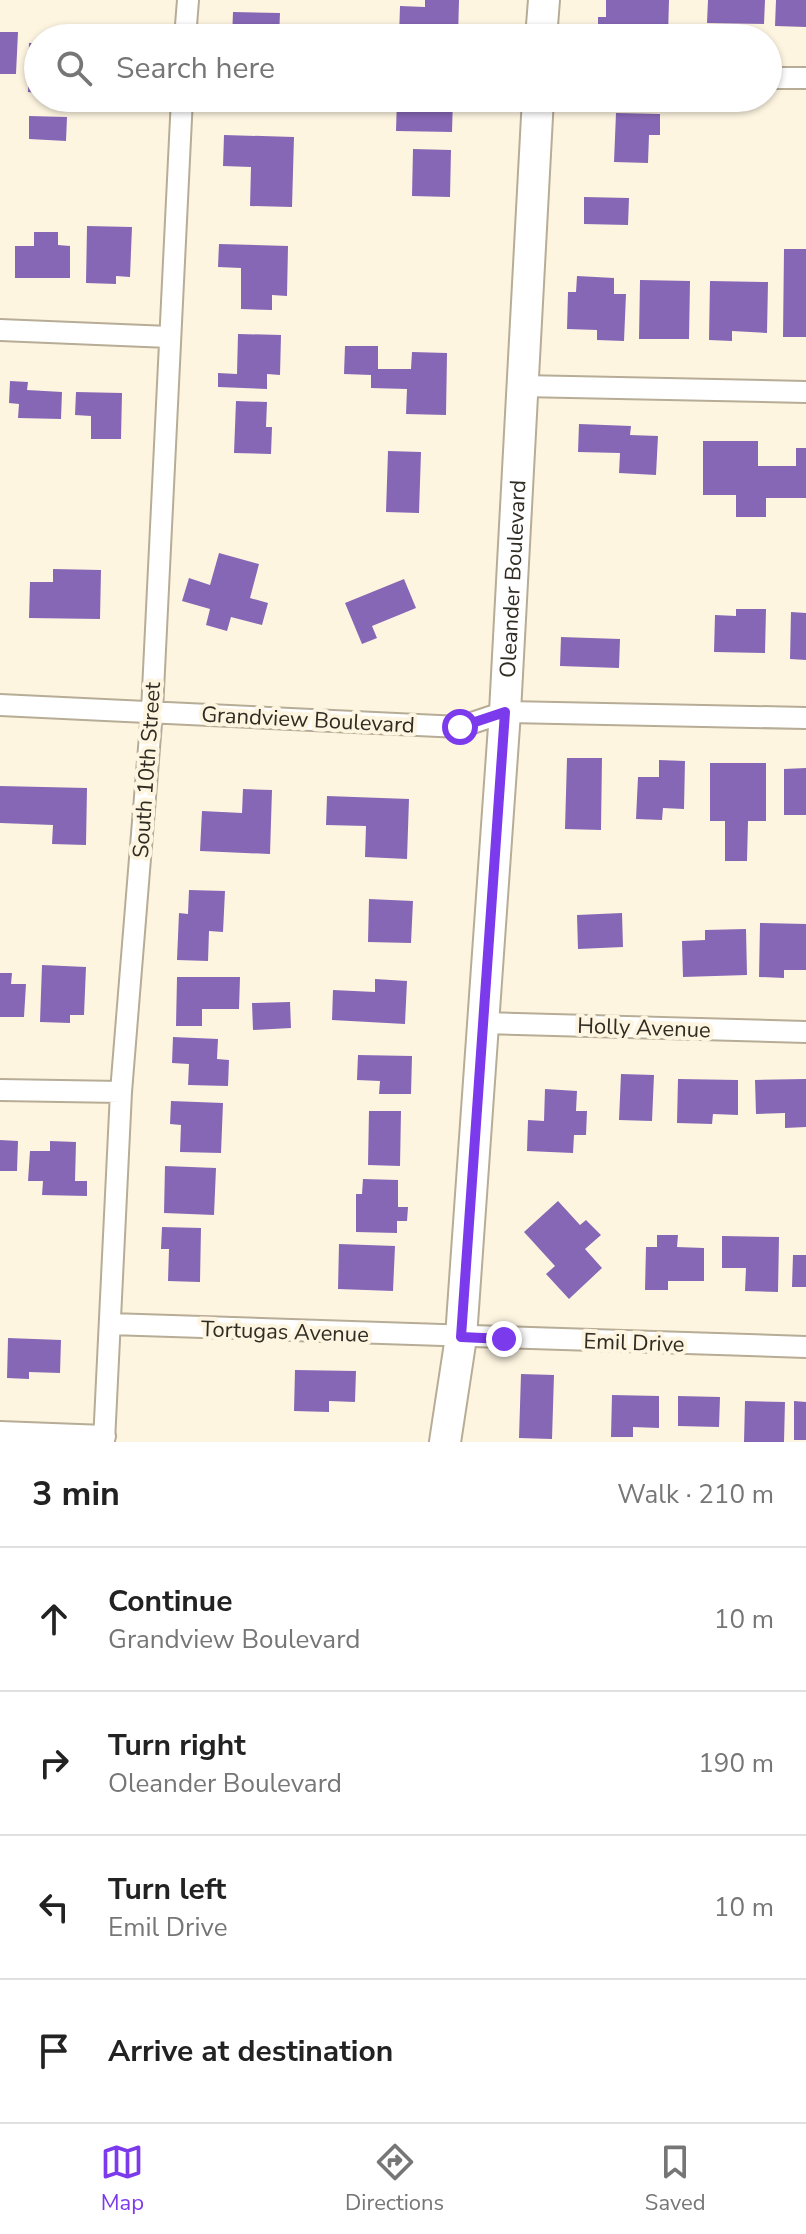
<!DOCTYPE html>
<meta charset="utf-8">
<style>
:root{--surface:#fff;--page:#f2f2f2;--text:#222;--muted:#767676;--line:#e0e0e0;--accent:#7c3aed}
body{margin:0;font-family:"Nunito Sans",sans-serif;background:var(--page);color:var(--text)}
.stop{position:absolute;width:24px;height:24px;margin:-18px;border:6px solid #7c3aed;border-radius:50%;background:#fff}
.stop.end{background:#7c3aed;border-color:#fff;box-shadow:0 2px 8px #0008}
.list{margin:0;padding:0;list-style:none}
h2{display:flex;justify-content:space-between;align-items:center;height:104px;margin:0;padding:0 32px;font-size:34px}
h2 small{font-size:26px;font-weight:400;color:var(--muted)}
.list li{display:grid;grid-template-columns:52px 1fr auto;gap:24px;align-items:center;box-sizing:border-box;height:144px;padding:0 32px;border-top:2px solid var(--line)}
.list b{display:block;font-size:30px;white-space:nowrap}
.list p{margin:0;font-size:26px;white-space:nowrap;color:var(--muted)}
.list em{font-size:26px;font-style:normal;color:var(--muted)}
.icon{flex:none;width:44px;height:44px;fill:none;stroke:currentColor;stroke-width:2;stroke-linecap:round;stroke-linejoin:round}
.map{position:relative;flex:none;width:806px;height:1442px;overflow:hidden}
.search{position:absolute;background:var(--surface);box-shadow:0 2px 6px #0004;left:24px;right:24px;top:24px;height:88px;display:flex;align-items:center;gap:20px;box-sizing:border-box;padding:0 28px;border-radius:44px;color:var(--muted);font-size:30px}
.sheet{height:680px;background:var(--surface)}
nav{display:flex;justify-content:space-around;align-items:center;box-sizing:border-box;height:112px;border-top:2px solid var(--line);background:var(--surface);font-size:22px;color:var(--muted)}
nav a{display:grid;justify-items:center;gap:4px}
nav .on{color:var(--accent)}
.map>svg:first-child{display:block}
.building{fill:#8667b6}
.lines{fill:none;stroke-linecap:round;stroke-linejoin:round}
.street-casing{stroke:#b7ac95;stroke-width:24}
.secondary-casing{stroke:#b7ac95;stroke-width:34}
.street{stroke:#fff;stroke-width:20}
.secondary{stroke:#fff;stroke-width:30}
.route{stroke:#7c3aed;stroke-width:10}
.labels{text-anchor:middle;stroke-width:8;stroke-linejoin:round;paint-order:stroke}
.street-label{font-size:22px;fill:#302c23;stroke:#fef5e1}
</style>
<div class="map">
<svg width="806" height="1442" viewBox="0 0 806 1442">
<rect width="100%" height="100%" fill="#fef5e1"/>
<path class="building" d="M 425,0 L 459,0 L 458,38 L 399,37 L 400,6 L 425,7 Z
M 606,0 L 669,0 L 668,36 L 598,36 L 598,17 L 606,17 Z
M 708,0 L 765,0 L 764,24 L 707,23 Z
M 776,0 L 806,0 L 806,27 L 775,26 Z
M 233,12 L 280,13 L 279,38 L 232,38 Z
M 0,32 L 18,32 L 16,74 L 0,74 Z
M 94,33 L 120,34 L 120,38 L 94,38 Z
M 29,43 L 38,43 L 38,93 L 28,92 Z
M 397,98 L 453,98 L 452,132 L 396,131 Z
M 616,113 L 660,114 L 660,135 L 649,135 L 648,163 L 614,162 Z
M 29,116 L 67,117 L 66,141 L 29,139 Z
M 224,135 L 294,137 L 292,207 L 250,206 L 251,167 L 223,166 Z
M 413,149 L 451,150 L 450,197 L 412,196 Z
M 584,197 L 629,198 L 628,225 L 584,224 Z
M 87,226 L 132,227 L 130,277 L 116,276 L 116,284 L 86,283 Z
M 34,232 L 58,232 L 58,245 L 70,246 L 70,278 L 15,278 L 15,246 L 34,246 Z
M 219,244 L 288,246 L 287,296 L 272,295 L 272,310 L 241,309 L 241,268 L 218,267 Z
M 784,249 L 806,249 L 806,337 L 783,337 Z
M 577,276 L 614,278 L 614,294 L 626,294 L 624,341 L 597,340 L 597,330 L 567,329 L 568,292 L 576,292 Z
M 640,280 L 690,281 L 689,339 L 639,339 Z
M 710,281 L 768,282 L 767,333 L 732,331 L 732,341 L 709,340 Z
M 238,334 L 281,335 L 280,375 L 267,374 L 267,389 L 218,387 L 218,373 L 237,374 Z
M 345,346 L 378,346 L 378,369 L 411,369 L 412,352 L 447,353 L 446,415 L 406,414 L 407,389 L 371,388 L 371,375 L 344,374 Z
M 10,381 L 28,382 L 27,390 L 62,392 L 61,419 L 18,418 L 19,404 L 9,403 Z
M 76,392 L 122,393 L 121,439 L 91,439 L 91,416 L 75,415 Z
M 236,401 L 267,402 L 266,427 L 272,427 L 271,454 L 234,453 Z
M 579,424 L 631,426 L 630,435 L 658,436 L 656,475 L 619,473 L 620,453 L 578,452 Z
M 703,441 L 758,441 L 758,466 L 796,466 L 796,448 L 806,448 L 806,498 L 766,498 L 766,517 L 736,517 L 736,495 L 703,495 Z
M 388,451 L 421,452 L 419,513 L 386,512 Z
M 219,553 L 259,564 L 250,598 L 268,603 L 262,625 L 231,617 L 227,631 L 206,625 L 210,609 L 182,601 L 189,578 L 210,585 Z
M 53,569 L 101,570 L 100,619 L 29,618 L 30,582 L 53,582 Z
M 404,579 L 416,608 L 372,626 L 377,638 L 362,644 L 345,603 Z
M 736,609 L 766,609 L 765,653 L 714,652 L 715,615 L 736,616 Z
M 791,612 L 806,613 L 806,660 L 790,659 Z
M 561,637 L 620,639 L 619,668 L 560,666 Z
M 567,758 L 602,758 L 601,830 L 565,829 Z
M 659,760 L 685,761 L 684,809 L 663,808 L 662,820 L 636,819 L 638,777 L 659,777 Z
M 710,763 L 766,763 L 766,821 L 748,821 L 747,861 L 725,861 L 725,821 L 710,821 Z
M 806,768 L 806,815 L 784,815 L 784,769 Z
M 0,786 L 87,788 L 86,845 L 52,844 L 53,825 L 0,823 Z
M 243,789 L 272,790 L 270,854 L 200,851 L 202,811 L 242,813 Z
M 327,796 L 409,799 L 407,859 L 365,857 L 366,826 L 326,825 Z
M 189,890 L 225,891 L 223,932 L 209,931 L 208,961 L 177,960 L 179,913 L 188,914 Z
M 369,899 L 413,901 L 411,943 L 368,942 Z
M 622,913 L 623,947 L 578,949 L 577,915 Z
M 760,923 L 806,924 L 806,970 L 784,970 L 784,978 L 759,977 Z
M 746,929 L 747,975 L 683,977 L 682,941 L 705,940 L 705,930 Z
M 42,965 L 86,967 L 84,1015 L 70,1015 L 70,1023 L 40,1022 Z
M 0,973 L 12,973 L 11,984 L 26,984 L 24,1017 L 0,1017 Z
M 177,977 L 240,977 L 239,1009 L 202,1009 L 202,1026 L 176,1026 Z
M 375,979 L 407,981 L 405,1024 L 332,1020 L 333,990 L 375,992 Z
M 290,1002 L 291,1028 L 253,1030 L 252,1003 Z
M 173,1037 L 218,1039 L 217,1059 L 229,1060 L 228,1086 L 188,1085 L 189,1064 L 172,1063 Z
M 358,1055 L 412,1056 L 411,1094 L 379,1094 L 380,1081 L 357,1080 Z
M 621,1074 L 654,1075 L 652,1121 L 619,1120 Z
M 678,1079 L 738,1080 L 738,1115 L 713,1114 L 712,1124 L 677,1123 Z
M 806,1079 L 806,1127 L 785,1128 L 785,1113 L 756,1114 L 755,1080 Z
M 545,1089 L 577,1091 L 576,1111 L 587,1111 L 586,1135 L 574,1135 L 573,1153 L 527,1151 L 528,1120 L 544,1121 Z
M 171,1101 L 223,1103 L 221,1153 L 180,1152 L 181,1125 L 170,1124 Z
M 369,1111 L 401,1111 L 400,1166 L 368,1165 Z
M 0,1140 L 18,1141 L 17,1171 L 0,1171 Z
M 50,1141 L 76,1142 L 75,1181 L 87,1181 L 87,1196 L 42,1195 L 43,1181 L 28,1181 L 30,1151 L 50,1151 Z
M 165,1166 L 216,1168 L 214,1215 L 164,1213 Z
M 363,1179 L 398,1180 L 398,1207 L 408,1207 L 407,1221 L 397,1221 L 397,1233 L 356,1232 L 356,1194 L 362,1194 Z
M 558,1201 L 580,1225 L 586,1220 L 601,1235 L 585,1249 L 602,1268 L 569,1299 L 546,1274 L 555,1266 L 524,1232 Z
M 162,1227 L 201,1228 L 200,1282 L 168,1281 L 169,1249 L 161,1249 Z
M 657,1235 L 678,1235 L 677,1247 L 704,1248 L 704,1281 L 668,1281 L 668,1290 L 645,1290 L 646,1247 L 657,1247 Z
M 722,1236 L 779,1237 L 778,1292 L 745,1291 L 746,1268 L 722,1268 Z
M 339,1244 L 395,1246 L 393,1291 L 338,1289 Z
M 793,1255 L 806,1255 L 806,1287 L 792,1287 Z
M 8,1338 L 61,1340 L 60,1373 L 29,1372 L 29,1379 L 7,1378 Z
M 295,1370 L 356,1371 L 355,1402 L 329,1401 L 329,1412 L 294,1411 Z
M 521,1374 L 554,1375 L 552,1439 L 519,1438 Z
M 612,1395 L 659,1396 L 659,1428 L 633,1427 L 633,1437 L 611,1437 Z
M 678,1396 L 720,1397 L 719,1427 L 678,1426 Z
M 745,1401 L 785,1402 L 784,1442 L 744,1442 Z
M 794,1401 L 806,1402 L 806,1440 L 794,1440 Z"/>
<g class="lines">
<defs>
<path id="street" d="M 185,38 L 188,0
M 768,78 L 806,78
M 0,330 L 169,337
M 522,386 L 806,392
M 0,705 L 460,727 L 505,712 L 806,718
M 483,1023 L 806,1032
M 0,1090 L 121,1092
M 110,1324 L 806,1347
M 0,1432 L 105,1436
M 104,1442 L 121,1092 L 152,711 L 182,98"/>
<g id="secondary">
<path d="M 541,38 L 544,0"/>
<path id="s1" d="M 445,1442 L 461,1337 L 505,712 L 538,98"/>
</g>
</defs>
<use href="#street" class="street-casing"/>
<use href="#secondary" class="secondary-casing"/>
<use href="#street" class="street"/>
<use href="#secondary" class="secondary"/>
</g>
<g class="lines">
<path class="route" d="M 460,727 L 505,712 L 461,1337 L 504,1339"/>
</g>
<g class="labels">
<g class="street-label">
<text dy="8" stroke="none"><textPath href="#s1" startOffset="866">Oleander Boulevard</textPath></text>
<text transform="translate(308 719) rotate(3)" y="8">Grandview Boulevard</text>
<text transform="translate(146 770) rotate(-86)" y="8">South 10th Street</text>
<text transform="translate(644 1027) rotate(2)" y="8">Holly Avenue</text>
<text transform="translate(285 1331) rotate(2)" y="8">Tortugas Avenue</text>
<text transform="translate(634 1342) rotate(2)" y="8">Emil Drive</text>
</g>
</g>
</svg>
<div class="stop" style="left:460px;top:727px"></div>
<div class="stop end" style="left:504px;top:1339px"></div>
<div class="search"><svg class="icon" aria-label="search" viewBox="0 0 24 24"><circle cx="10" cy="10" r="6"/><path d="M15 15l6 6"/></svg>Search here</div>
</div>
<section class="sheet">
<h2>3 min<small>Walk · 210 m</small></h2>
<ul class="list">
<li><svg class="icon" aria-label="ahead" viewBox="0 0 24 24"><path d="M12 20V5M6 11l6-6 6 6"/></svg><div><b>Continue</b><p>Grandview Boulevard</p></div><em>10 m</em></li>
<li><svg class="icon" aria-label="right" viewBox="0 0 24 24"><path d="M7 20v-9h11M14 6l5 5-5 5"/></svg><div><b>Turn right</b><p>Oleander Boulevard</p></div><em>190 m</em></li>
<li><svg class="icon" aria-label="left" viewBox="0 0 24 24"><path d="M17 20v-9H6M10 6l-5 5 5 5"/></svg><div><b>Turn left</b><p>Emil Drive</p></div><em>10 m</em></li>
<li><svg class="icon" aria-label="arrive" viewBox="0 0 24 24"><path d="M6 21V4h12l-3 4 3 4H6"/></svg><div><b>Arrive at destination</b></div></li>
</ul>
</section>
<nav>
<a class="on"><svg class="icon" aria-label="map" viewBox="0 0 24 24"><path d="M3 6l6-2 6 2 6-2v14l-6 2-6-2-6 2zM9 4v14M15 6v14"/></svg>Map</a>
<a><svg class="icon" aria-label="directions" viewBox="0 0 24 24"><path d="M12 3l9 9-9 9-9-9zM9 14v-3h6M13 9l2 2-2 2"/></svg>Directions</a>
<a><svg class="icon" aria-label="saved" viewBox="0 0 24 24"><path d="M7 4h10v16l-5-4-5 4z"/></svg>Saved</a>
</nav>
